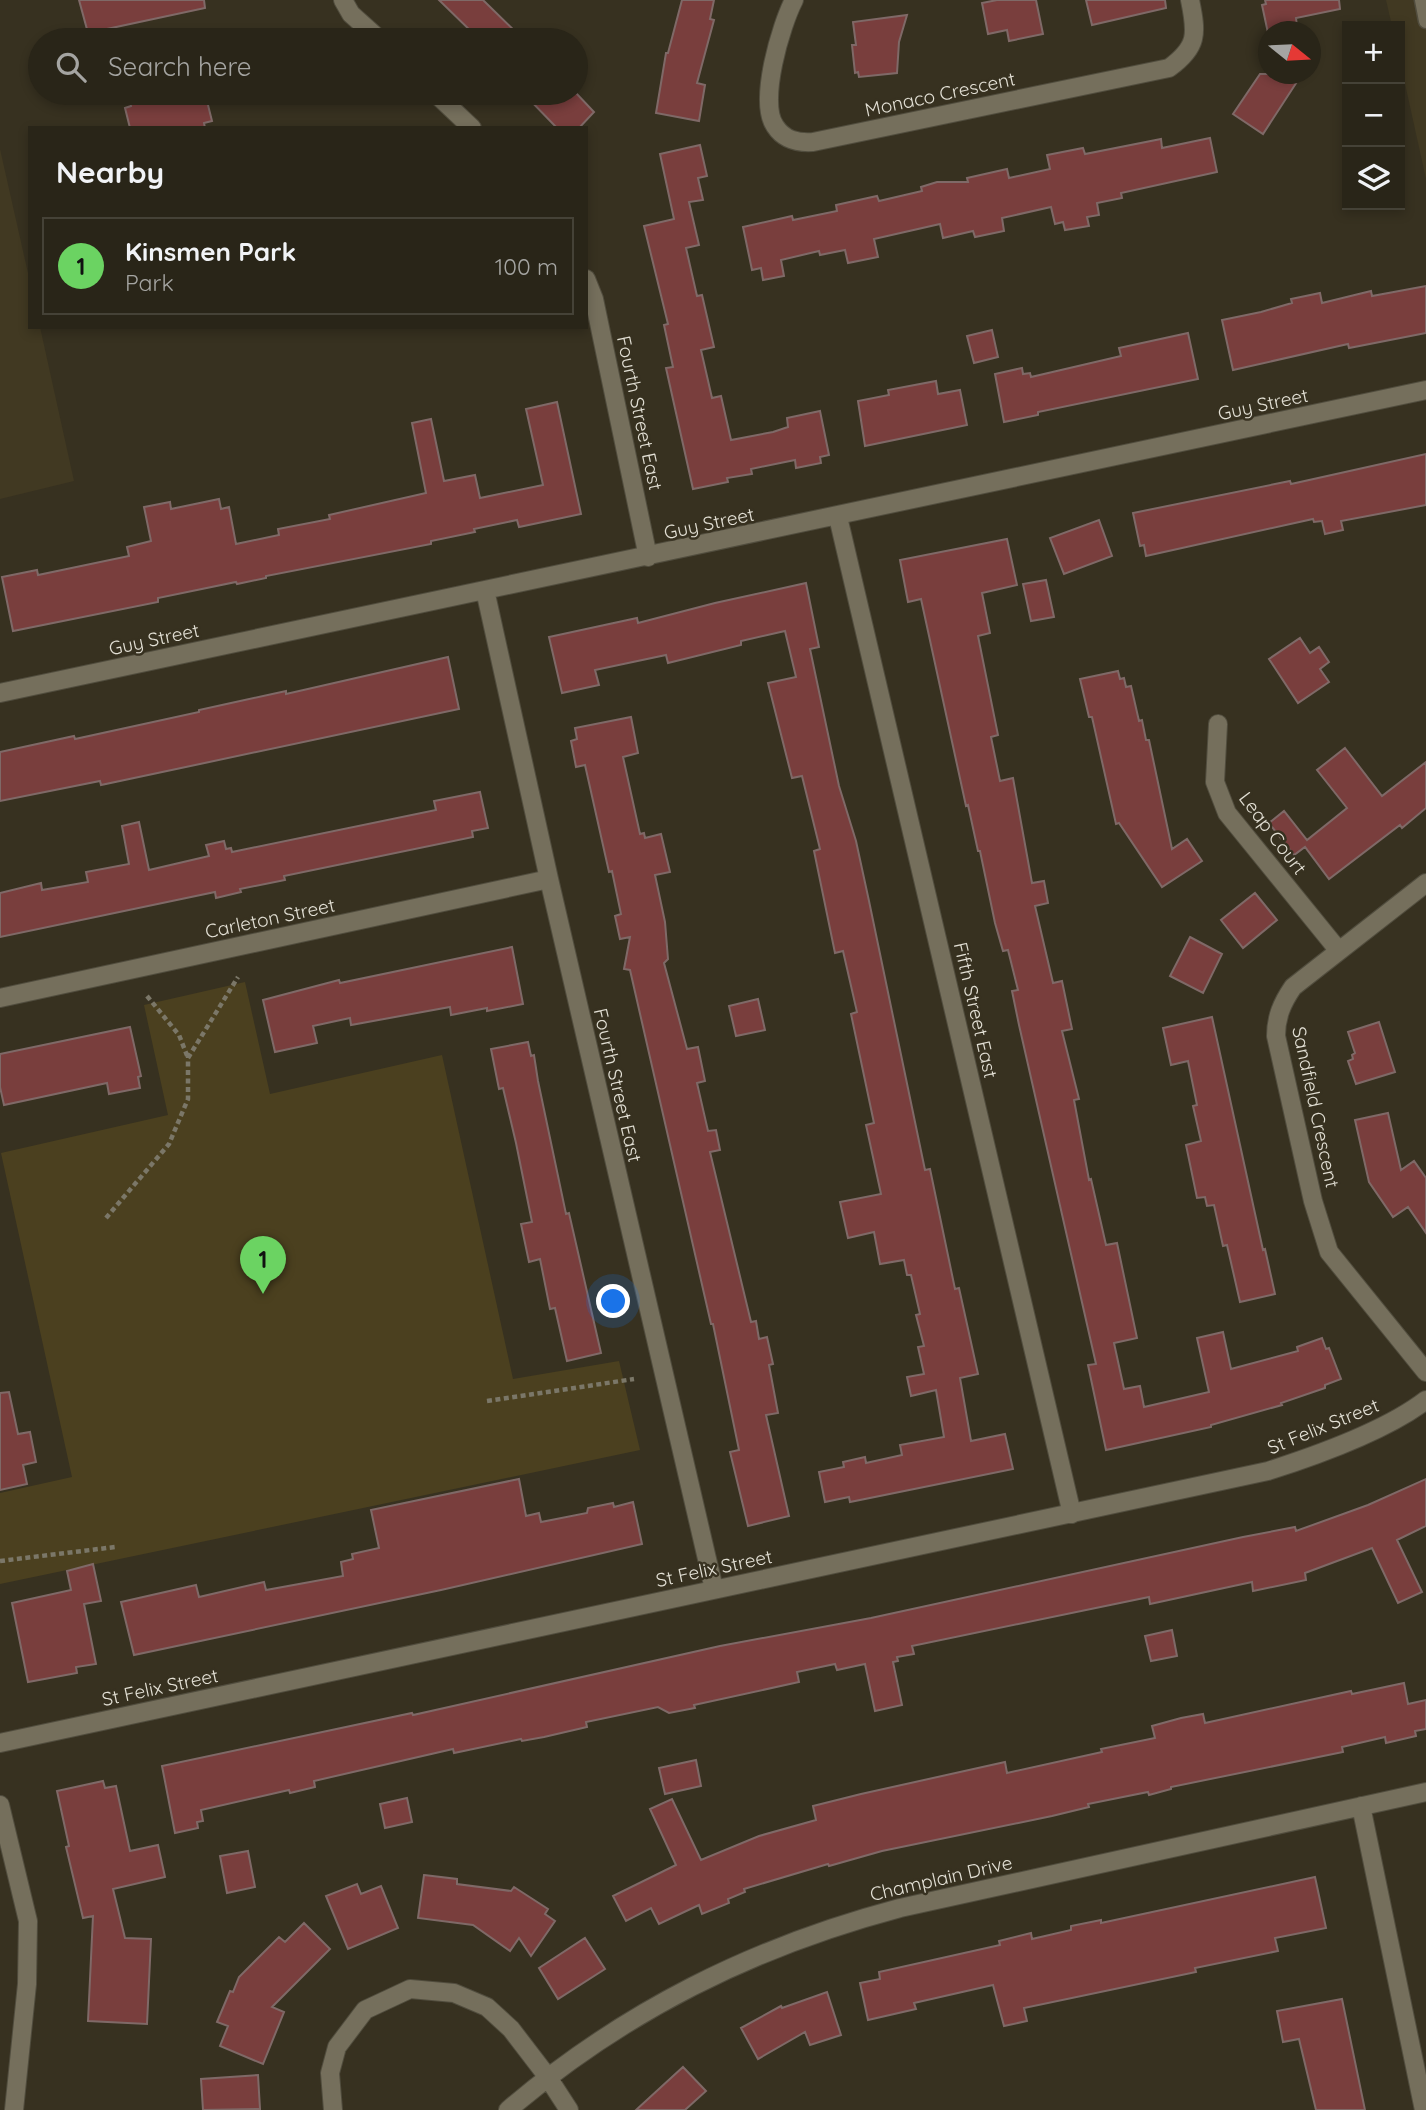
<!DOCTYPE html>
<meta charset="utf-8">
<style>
:root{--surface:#292518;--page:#312d21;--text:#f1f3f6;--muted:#a5a5a2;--line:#454237;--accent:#6bd362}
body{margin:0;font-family:Quicksand,sans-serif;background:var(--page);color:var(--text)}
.controls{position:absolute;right:21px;top:21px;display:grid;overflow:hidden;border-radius:0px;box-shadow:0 4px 10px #0003}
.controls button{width:63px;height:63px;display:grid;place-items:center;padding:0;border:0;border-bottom:2px solid var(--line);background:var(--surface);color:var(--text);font:35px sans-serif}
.compass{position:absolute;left:1258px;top:21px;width:63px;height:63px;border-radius:50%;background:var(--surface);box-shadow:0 4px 10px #0003;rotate:108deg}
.you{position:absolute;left:614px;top:1302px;width:24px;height:24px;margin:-18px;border:5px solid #fff;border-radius:50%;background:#1a73e8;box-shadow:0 0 0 10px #1a73e833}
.badge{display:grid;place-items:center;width:46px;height:46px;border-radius:50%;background:var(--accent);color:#111;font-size:23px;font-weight:700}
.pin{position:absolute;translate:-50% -58px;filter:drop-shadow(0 2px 4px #0008)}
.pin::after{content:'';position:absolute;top:37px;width:24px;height:21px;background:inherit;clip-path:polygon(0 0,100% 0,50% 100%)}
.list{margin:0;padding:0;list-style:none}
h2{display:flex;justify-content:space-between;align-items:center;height:91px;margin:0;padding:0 28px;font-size:30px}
h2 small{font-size:23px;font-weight:400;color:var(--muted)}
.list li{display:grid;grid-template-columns:46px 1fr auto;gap:21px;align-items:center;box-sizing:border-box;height:98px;margin:0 14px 14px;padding:0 14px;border:2px solid var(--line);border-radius:0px}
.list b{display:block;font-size:26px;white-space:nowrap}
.list p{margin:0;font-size:23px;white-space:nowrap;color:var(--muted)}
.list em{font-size:23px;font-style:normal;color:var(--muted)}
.icon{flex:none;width:38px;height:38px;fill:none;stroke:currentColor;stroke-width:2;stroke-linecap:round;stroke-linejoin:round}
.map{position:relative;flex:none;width:1426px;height:2110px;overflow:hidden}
.search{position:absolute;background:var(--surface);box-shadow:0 4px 10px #0003;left:28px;top:28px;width:560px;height:77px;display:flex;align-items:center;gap:18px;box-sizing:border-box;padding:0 24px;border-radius:38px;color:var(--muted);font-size:26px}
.panel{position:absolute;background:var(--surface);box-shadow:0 4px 10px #0003;left:28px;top:126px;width:560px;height:203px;border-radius:0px}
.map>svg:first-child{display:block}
.built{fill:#413922}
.green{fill:#4b401f}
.building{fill:#793e3d;stroke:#7f6967;stroke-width:2}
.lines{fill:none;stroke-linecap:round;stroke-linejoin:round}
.lane-casing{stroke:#514d3e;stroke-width:17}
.street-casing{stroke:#514d3e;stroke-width:20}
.path{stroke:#7b7768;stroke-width:4.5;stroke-dasharray:5 3.5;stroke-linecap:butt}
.lane{stroke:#756f5c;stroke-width:14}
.street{stroke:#756f5c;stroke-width:18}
.labels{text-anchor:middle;stroke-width:5;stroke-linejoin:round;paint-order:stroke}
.street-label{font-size:19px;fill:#e3e0d5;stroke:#373120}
</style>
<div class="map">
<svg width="1426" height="2110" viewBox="0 0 1426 2110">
<rect width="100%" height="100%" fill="#373120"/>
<path class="built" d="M 1386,0 L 1426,0 L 1426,179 L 1400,61 L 1400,26 L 1392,26 Z
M 0,149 L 30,282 L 30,327 L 40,327 L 74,481 L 0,499 Z"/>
<path class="green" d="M 245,982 L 270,1094 L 442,1055 L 513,1379 L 619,1361 L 640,1450 L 0,1584 L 0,1493 L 72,1477 L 1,1153 L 168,1115 L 144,1005 Z"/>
<path class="building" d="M 79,0 L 204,0 L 205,8 L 88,33 Z
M 439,0 L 483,0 L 524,40 L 480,40 Z
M 682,0 L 714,0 L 710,19 L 714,20 L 697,83 L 705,85 L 699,121 L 656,113 L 666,53 L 668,53 Z
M 997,0 L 1036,0 L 1043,34 L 1009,41 L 1007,30 L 988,34 L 982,3 Z
M 1086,0 L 1165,0 L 1166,8 L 1092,25 Z
M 1265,0 L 1339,0 L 1340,9 L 1296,18 L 1297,27 L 1268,33 L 1262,5 L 1266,4 Z
M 907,15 L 899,42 L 897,73 L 859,77 L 858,72 L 855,73 L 852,45 L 856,45 L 853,22 Z
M 1260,74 L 1302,74 L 1263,134 L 1233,114 Z
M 128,93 L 205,93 L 212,121 L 204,123 L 205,128 L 130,128 L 125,108 L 131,106 Z
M 523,93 L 576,93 L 594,112 L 579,128 L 557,128 Z
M 1210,138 L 1217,172 L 1121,193 L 1122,198 L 1097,203 L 1099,215 L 1087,217 L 1089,226 L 1065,230 L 1063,222 L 1055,224 L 1051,207 L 1002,218 L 1004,231 L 975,237 L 973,231 L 943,238 L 940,224 L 874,239 L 878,257 L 848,263 L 845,250 L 820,255 L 819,251 L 781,260 L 784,276 L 763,280 L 761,268 L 752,270 L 743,227 L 792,216 L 793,220 L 837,211 L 836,205 L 877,196 L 879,201 L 922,191 L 921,187 L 937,182 L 968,182 L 967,178 L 1007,169 L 1009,178 L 1050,169 L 1047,155 L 1083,148 L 1085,154 L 1161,139 L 1162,148 Z
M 700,145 L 707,176 L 698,178 L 703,200 L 689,202 L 699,245 L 686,248 L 697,296 L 702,295 L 714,347 L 701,350 L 712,398 L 721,396 L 731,440 L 773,432 L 788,427 L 787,418 L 820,411 L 829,455 L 820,457 L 821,463 L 796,468 L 795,460 L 751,469 L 752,474 L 727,478 L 728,482 L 693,489 L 666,368 L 673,367 L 664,325 L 668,324 L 644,226 L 674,219 L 660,154 Z
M 1426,286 L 1426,333 L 1349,348 L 1348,344 L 1233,370 L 1222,320 L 1261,312 L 1292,303 L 1291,299 L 1320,293 L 1322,303 L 1371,291 L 1372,296 Z
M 992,330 L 998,357 L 974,363 L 967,336 Z
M 1188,333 L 1198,379 L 1038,412 L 1038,415 L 1004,422 L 995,374 L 1022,368 L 1023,374 L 1030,373 L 1031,377 L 1121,356 L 1119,348 Z
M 936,381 L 938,394 L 960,390 L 967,425 L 865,446 L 858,401 L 889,395 L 888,390 Z
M 557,402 L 581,514 L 519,527 L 517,520 L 474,529 L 475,532 L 431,541 L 431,544 L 266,576 L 266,578 L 237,584 L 236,582 L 158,598 L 158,602 L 13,631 L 2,577 L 37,570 L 38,575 L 129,556 L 127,547 L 151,541 L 144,507 L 170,502 L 171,509 L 219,499 L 221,509 L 229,507 L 236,544 L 279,535 L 278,529 L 330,519 L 329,515 L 426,493 L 412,423 L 431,419 L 444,481 L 475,475 L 480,498 L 543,485 L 526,409 Z
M 1426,454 L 1426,505 L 1341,521 L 1343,530 L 1325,534 L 1322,521 L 1314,522 L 1313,519 L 1146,556 L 1144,545 L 1140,546 L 1133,513 L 1290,481 L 1291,484 Z
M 1099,520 L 1112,556 L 1064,574 L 1050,538 Z
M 1007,539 L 1017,585 L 982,593 L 990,633 L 978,636 L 998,735 L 991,737 L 1000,781 L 1013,778 L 1032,883 L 1044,881 L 1048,903 L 1035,906 L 1053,983 L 1062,981 L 1072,1029 L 1062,1031 L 1079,1099 L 1074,1100 L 1089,1180 L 1091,1179 L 1106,1245 L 1117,1243 L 1137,1338 L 1114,1343 L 1124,1389 L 1140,1386 L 1144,1407 L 1209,1392 L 1197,1338 L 1223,1332 L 1231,1369 L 1298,1351 L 1297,1347 L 1322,1338 L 1326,1349 L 1329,1348 L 1341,1379 L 1325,1385 L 1325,1388 L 1281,1403 L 1282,1405 L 1211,1425 L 1211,1427 L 1106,1450 L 1088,1365 L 1096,1364 L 1019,1025 L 1012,991 L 1018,990 L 1008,950 L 1003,951 L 995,923 L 980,851 L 978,851 L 968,805 L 966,806 L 921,599 L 908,602 L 900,560 Z
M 1046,580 L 1054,617 L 1031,621 L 1023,584 Z
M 806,583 L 819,647 L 810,649 L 839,786 L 856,841 L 869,901 L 925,1170 L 930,1169 L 955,1289 L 959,1288 L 978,1374 L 960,1378 L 971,1441 L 1005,1434 L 1013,1469 L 850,1502 L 849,1497 L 825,1502 L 819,1472 L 844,1467 L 843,1462 L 865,1457 L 866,1463 L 902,1455 L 900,1445 L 944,1437 L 936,1390 L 911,1396 L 907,1377 L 924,1374 L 918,1347 L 924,1346 L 916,1315 L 920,1314 L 911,1275 L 907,1275 L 904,1260 L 880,1264 L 874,1232 L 848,1238 L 840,1202 L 881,1194 L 866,1125 L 874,1123 L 851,1014 L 857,1012 L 843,951 L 835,953 L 814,851 L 820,849 L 802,776 L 792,778 L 768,683 L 796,677 L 785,631 L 741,641 L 741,645 L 668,663 L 666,655 L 595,670 L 599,685 L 562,693 L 549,637 L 637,618 L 638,623 L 715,603 Z
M 1300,638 L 1310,653 L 1319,647 L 1329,662 L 1320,669 L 1329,682 L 1298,703 L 1269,659 Z
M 448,657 L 459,709 L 101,785 L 100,781 L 0,801 L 0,752 L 74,736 L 75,739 L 199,712 L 199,710 L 231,703 L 286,691 L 286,694 Z
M 1118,671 L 1120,679 L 1124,678 L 1126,687 L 1131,686 L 1139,721 L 1142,720 L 1146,740 L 1149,740 L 1172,849 L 1187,839 L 1202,861 L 1162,887 L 1119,823 L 1116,824 L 1092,717 L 1089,717 L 1080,679 Z
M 631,717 L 638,753 L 623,757 L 640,834 L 644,833 L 645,838 L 661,834 L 670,872 L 655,875 L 665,922 L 668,959 L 664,963 L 687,1049 L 698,1047 L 705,1081 L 697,1083 L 708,1131 L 716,1130 L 720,1150 L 710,1152 L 751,1322 L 756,1321 L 759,1339 L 767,1337 L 773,1364 L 769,1365 L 778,1413 L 766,1415 L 789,1516 L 748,1526 L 730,1452 L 739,1450 L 713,1324 L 711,1324 L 630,970 L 624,969 L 630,937 L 620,939 L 615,916 L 621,914 L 612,871 L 609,872 L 585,765 L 576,767 L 571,741 L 577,739 L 575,728 Z
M 1345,748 L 1382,796 L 1426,762 L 1426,808 L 1402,828 L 1400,825 L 1329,879 L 1305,847 L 1294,855 L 1269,823 L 1284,811 L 1307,840 L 1347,808 L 1317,770 Z
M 480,792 L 488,828 L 472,831 L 473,837 L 284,876 L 285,880 L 240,889 L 241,892 L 216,898 L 215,892 L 0,937 L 0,893 L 41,883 L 42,890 L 88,882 L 86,872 L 129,864 L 122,826 L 139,822 L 149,870 L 209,856 L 206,845 L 224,841 L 226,849 L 231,848 L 232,852 L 436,810 L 434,801 Z
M 1255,893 L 1277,920 L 1243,948 L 1221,920 Z
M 1190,937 L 1222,954 L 1203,993 L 1170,976 Z
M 512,947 L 523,1004 L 487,1011 L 487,1008 L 451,1015 L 450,1007 L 351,1025 L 350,1018 L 313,1026 L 317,1043 L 275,1052 L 263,1000 L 339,980 L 340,983 Z
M 758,999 L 765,1030 L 736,1036 L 729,1006 Z
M 1212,1017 L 1263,1250 L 1265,1249 L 1275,1294 L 1240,1302 L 1227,1245 L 1223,1246 L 1214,1205 L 1207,1206 L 1205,1197 L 1197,1198 L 1186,1145 L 1201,1141 L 1193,1106 L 1197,1105 L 1188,1061 L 1171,1065 L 1163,1028 Z
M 1379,1022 L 1395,1072 L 1356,1084 L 1348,1061 L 1353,1059 L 1352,1055 L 1355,1053 L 1348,1032 Z
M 130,1027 L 141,1076 L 138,1077 L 140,1088 L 109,1094 L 107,1083 L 4,1105 L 0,1087 L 0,1054 Z
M 528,1042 L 531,1056 L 534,1055 L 538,1081 L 566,1214 L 569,1213 L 601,1353 L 567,1361 L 555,1308 L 550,1309 L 540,1259 L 529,1262 L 521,1224 L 532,1222 L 516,1143 L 503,1088 L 499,1089 L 491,1049 Z
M 1388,1113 L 1401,1170 L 1414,1161 L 1426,1178 L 1426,1233 L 1408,1207 L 1393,1217 L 1369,1182 L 1355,1120 Z
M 9,1392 L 18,1434 L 30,1432 L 36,1462 L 23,1465 L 27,1484 L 0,1490 L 0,1393 Z
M 519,1479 L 526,1516 L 539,1513 L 541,1522 L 587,1513 L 588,1508 L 613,1503 L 614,1507 L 633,1502 L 642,1544 L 441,1590 L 134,1655 L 121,1602 L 196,1585 L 199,1597 L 264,1582 L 266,1590 L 343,1576 L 341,1562 L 353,1559 L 352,1554 L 379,1548 L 371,1510 Z
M 1426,1479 L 1426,1526 L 1397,1540 L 1422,1592 L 1398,1603 L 1372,1548 L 1305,1573 L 1306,1580 L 1253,1591 L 1252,1582 L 1150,1604 L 1149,1597 L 912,1646 L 914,1654 L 897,1657 L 898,1661 L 893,1662 L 902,1705 L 875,1711 L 865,1664 L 837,1670 L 835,1664 L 797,1672 L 799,1682 L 694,1705 L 695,1708 L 669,1713 L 658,1707 L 586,1722 L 587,1727 L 544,1737 L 522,1741 L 521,1739 L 454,1753 L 453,1749 L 314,1781 L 315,1787 L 290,1793 L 289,1790 L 201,1810 L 203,1821 L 197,1822 L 198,1828 L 175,1833 L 162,1766 L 412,1713 L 413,1715 L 720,1646 L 871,1618 L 1243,1537 L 1295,1527 L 1296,1531 L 1368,1505 Z
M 93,1564 L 101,1601 L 84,1604 L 96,1664 L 76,1667 L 77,1673 L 28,1682 L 12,1603 L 71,1590 L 67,1571 Z
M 1172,1630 L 1177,1656 L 1151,1661 L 1145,1636 Z
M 1404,1683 L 1408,1704 L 1426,1700 L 1426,1729 L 1415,1731 L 1416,1736 L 1386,1743 L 1385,1737 L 1342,1747 L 1343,1752 L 1171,1787 L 1171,1789 L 1149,1795 L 1148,1792 L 1088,1804 L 1089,1807 L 1052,1816 L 882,1851 L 829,1866 L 828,1864 L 744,1889 L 745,1892 L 728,1899 L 729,1903 L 702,1914 L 699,1905 L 659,1924 L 651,1908 L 626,1921 L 613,1896 L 676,1865 L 650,1809 L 672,1799 L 701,1860 L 759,1836 L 816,1820 L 813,1806 L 861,1794 L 1005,1762 L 1007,1773 L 1102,1752 L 1101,1749 L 1155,1738 L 1152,1726 L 1181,1718 L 1203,1714 L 1205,1723 L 1351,1691 L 1352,1694 Z
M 696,1760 L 701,1786 L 665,1794 L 659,1768 Z
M 103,1781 L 105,1788 L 116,1786 L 130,1851 L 158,1845 L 165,1877 L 113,1889 L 125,1938 L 151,1939 L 147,2024 L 88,2021 L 93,1916 L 83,1918 L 66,1847 L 69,1846 L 57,1791 Z
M 407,1798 L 412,1822 L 385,1828 L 380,1804 Z
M 248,1851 L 255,1887 L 227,1893 L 220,1856 Z
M 424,1875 L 457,1879 L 457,1884 L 511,1891 L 514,1887 L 548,1909 L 545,1914 L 555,1921 L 531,1956 L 519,1938 L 510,1951 L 473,1925 L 418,1918 Z
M 1315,1877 L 1326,1928 L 1275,1938 L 1278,1951 L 1195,1968 L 1196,1972 L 1024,2008 L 1027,2021 L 1004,2026 L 993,1985 L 914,2003 L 916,2009 L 868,2020 L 860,1983 L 880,1979 L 879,1972 L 1000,1945 L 999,1941 L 1031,1933 L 1032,1939 L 1071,1930 L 1071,1926 L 1101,1920 L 1101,1923 Z
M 357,1884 L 361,1894 L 381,1886 L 398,1928 L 348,1949 L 326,1896 Z
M 304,1923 L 330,1949 L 272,2007 L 284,2012 L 263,2064 L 220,2046 L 228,2026 L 217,2022 L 230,1991 L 233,1992 L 239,1977 L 279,1937 L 285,1942 Z
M 585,1938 L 605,1969 L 558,1999 L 539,1968 Z
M 827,1992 L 841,2035 L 810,2045 L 805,2032 L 758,2059 L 741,2028 L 781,2006 L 782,2008 Z
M 1342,1999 L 1365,2110 L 1316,2110 L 1299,2039 L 1283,2042 L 1277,2011 Z
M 683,2067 L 706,2091 L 685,2110 L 636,2110 Z
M 258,2075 L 260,2109 L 203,2110 L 201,2079 Z"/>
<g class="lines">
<defs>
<path id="lane" d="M 1422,0 L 1426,21"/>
<path id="street" d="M 343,0 L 351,14 L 380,40
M 794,0 C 781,25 758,102 775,126 C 784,140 797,143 813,142 L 1169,68 C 1198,47 1197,34 1190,0
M 435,93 L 472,128
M 586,279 L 594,299 L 648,557
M 838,517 L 1072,1514
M 485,590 L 549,879 L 714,1589
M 0,693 L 1426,390
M 1218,724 L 1215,782 L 1227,813 L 1339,951
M 1426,883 L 1293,987 C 1282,1003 1276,1017 1276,1036 L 1313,1201 L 1329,1252 L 1426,1372
M 0,998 L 549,879
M 0,1743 L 1268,1471 C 1315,1456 1387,1430 1426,1400
M 0,1805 L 28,1921 L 27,1984 L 14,2110
M 1361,1806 L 1424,2110
M 333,2110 L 330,2073 L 337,2047 L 365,2010 L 410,1989 L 454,1993 L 487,2007 L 511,2029 L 547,2076 L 569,2110
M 508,2110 C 624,2011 753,1947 900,1908 L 1426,1792"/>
</defs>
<use href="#lane" class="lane-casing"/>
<use href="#street" class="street-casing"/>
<path class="path" d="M 147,996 L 179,1035 L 188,1058
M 106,1218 L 169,1144 L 188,1099 L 188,1058 L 238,977
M 487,1401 L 634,1379
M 0,1561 L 115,1547"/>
<use href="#lane" class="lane"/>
<use href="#street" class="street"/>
</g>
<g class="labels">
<g class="street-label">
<text transform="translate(940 94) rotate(-12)" y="7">Monaco Crescent</text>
<text transform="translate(1263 404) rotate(-12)" y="7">Guy Street</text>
<text transform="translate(640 413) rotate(78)" y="7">Fourth Street East</text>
<text transform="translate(709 523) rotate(-12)" y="7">Guy Street</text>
<text transform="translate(154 639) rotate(-12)" y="7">Guy Street</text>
<text transform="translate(1273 833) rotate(53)" y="7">Leap Court</text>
<text transform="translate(270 918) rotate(-12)" y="7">Carleton Street</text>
<text transform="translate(976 1010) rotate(77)" y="7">Fifth Street East</text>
<text transform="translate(618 1085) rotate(77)" y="7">Fourth Street East</text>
<text transform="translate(1316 1107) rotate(78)" y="7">Sandfield Crescent</text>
<text transform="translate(1323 1426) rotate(-22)" y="7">St Felix Street</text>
<text transform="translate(714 1568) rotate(-12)" y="7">St Felix Street</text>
<text transform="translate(160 1687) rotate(-12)" y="7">St Felix Street</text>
<text transform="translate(941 1878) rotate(-13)" y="7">Champlain Drive</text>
</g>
</g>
</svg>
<div class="controls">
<button>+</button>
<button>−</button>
<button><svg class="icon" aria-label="layers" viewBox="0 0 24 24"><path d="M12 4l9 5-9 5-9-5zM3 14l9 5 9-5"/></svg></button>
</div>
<svg class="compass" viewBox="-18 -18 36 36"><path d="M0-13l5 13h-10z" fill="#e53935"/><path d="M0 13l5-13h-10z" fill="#a5a5a2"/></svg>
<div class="you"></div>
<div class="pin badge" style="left:263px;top:1294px">1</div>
<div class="search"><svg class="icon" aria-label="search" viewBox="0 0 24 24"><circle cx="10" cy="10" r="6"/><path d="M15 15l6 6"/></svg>Search here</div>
<section class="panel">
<h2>Nearby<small></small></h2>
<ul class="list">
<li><span class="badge">1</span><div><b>Kinsmen Park</b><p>Park</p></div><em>100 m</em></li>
</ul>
</section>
</div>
